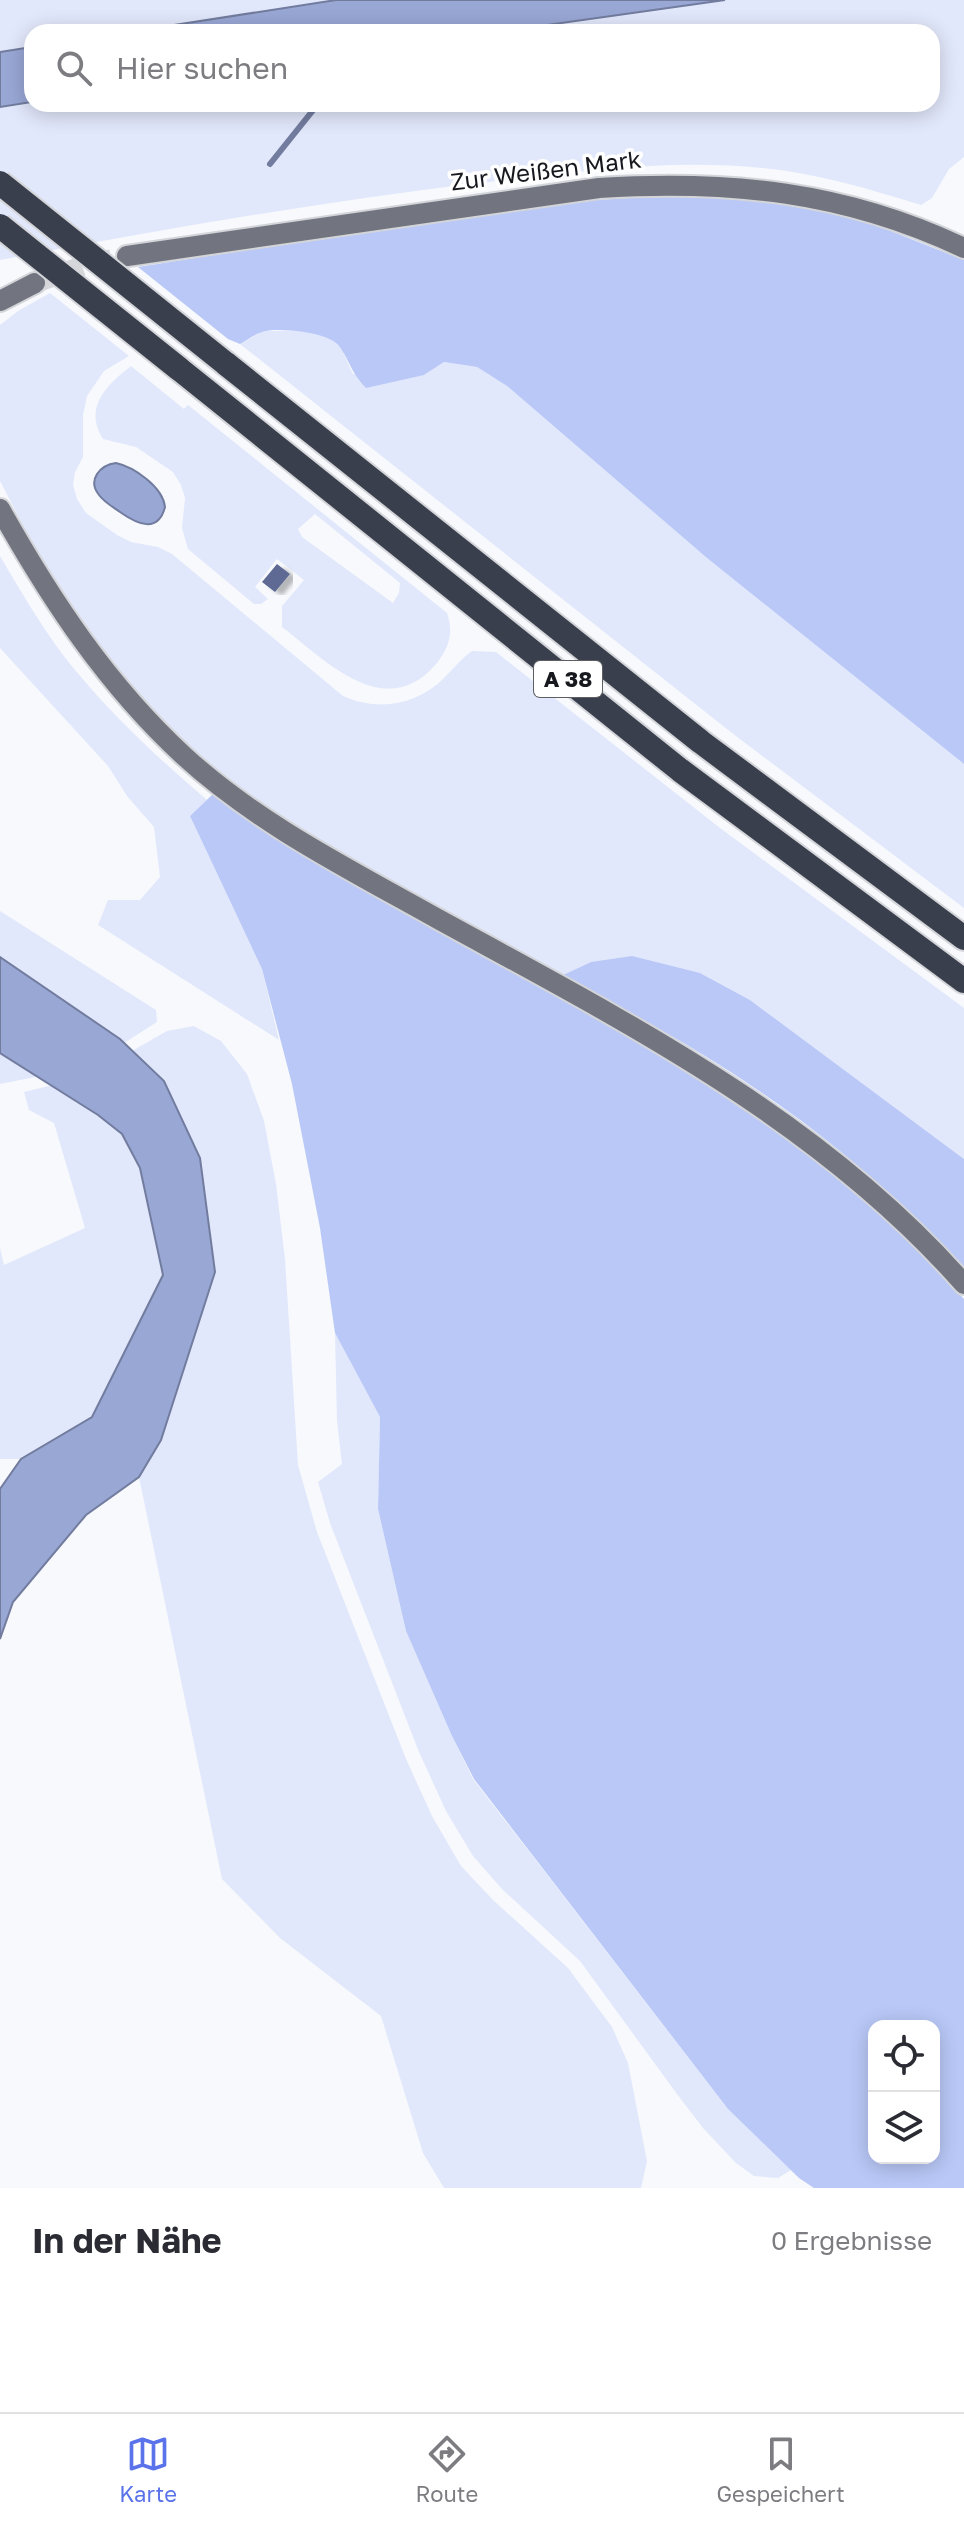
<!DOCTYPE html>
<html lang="de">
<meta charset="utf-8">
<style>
:root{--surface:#fff;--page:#f2f2f3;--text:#2b2b33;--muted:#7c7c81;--line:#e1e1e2;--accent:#5b73ea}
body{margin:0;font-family:"Golos Text",sans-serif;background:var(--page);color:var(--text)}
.controls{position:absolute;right:24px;bottom:24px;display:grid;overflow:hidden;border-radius:16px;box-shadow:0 4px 20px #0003}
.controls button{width:72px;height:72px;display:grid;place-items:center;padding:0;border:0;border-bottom:2px solid var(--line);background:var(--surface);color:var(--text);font:40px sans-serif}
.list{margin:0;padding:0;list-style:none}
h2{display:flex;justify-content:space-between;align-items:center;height:104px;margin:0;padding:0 32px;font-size:34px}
h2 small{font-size:26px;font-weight:400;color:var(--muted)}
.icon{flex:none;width:44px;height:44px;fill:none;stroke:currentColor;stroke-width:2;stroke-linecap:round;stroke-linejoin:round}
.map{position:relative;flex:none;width:964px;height:2188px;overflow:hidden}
.search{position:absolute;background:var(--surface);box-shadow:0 4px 20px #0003;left:24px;right:24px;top:24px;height:88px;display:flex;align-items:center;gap:20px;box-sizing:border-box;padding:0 28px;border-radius:24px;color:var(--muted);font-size:30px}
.sheet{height:224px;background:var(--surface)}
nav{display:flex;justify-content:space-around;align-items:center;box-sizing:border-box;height:112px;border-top:2px solid var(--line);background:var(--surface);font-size:22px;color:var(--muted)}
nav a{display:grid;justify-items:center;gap:4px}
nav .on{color:var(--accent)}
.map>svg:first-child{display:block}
.green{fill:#e2e8fb;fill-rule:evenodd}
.forest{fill:#b9c8f7;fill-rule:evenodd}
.water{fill:#99a7d5;stroke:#727c9e;stroke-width:2}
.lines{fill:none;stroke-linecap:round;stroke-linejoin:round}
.stream{stroke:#727c9e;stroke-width:6}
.building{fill:#5e6a94;filter:url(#shadow)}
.secondary-tunnel{stroke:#d5d7db;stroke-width:20;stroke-dasharray:20 10;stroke-linecap:butt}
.secondary-casing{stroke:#d3d5d9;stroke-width:24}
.highway-casing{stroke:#d3d5d9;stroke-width:28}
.secondary{stroke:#727580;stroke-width:20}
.highway{stroke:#3a3f4d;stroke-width:24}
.highway-bridge-casing{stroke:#d3d5d9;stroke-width:28;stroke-linecap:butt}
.highway-bridge{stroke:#3a3f4d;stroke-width:24}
.labels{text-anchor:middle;stroke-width:7;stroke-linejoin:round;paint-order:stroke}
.shield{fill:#fff;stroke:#5d5e62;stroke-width:2}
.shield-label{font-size:22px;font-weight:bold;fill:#17191f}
.street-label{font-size:24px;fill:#17191f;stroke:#fff}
</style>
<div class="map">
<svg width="964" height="2188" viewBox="0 0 964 2188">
<defs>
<filter id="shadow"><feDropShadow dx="7" dy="4" stdDeviation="2" flood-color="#0004"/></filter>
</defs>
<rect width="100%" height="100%" fill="#f7f9fc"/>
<path class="green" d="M 0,0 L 335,0 L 129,32 L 32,32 L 32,47 L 0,52 Z
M 725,0 L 964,0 L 964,157 L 949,169 L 932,198 L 921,205 C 869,189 817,173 762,168 C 673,159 585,171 497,181 C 330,200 164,229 0,260 L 0,107 L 32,102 L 932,104 L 932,32 L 498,32 Z
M 50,293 L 129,356 L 104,371 L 87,396 L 83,415 L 83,457 L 75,472 L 73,485 L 77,499 L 86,513 L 117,535 L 131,542 L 158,547 L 172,554 L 343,696 C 378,712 417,705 444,678 C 454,668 461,659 472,651 L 496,652 L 720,828 L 964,1008 L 964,1159 L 750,1000 L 700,973 L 591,962 L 563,975 L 338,851 L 266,808 L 194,751 L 137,695 L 100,652 L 45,568 L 0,481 L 0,325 L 18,311 Z
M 263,331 C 284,332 324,325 338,345 C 345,353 348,365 353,374 L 424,375 L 444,362 L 477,367 L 507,386 L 707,558 L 964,764 L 964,908 L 732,733 L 240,344 Z
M 131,366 L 184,409 L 188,405 L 447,613 C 454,633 449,648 436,664 C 385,724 325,660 282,627 L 282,606 L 304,580 L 277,559 L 255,587 L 268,599 L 261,604 L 254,604 L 188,549 L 182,528 L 185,498 L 181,485 L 173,472 L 136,447 L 103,439 C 83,407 107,385 131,366 ZM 315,514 L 400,583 L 399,593 L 393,603 L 302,537 L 298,529 Z
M 0,556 C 23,595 46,635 75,670 C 115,718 159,759 207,800 L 190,816 L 262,969 L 279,1040 L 98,925 L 108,900 L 140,900 L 160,877 L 154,827 L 127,796 L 108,766 L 0,648 Z
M 0,911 L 156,1010 L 157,1022 L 124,1043 L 0,957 Z
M 194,1026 L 221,1041 L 247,1074 L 264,1121 L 276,1184 L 285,1259 L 298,1465 L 317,1532 L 406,1759 L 432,1816 L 461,1866 L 493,1900 L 568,1968 L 612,2027 L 628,2063 L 647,2161 L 641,2188 L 444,2188 L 423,2153 L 381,2016 L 280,1938 L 222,1879 L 139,1477 L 161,1439 L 215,1272 L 164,1081 L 132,1051 L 167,1031 Z
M 0,1053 L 40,1076 L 0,1084 Z
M 53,1085 L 98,1115 L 122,1134 L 140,1168 L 163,1276 L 92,1417 L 21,1459 L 0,1459 L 0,1248 L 4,1265 L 85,1228 L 54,1123 L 29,1110 L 24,1092 Z
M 335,1333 L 380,1417 L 378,1509 L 406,1631 L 452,1736 L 473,1779 L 728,2109 L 791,2170 L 778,2178 L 754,2176 L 736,2163 L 703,2128 L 677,2094 L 580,1961 L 502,1889 L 473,1856 L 446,1811 L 419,1752 L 330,1523 L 318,1482 L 342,1464 L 337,1421 Z"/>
<path class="forest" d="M 695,194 L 768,200 L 863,220 L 964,260 L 964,764 L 707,558 L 507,386 L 477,367 L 444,362 L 424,375 L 366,388 C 350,371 350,361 339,346 C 329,332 277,327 262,332 C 255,334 247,340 240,344 L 228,339 L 138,267 L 430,221 L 595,200 Z
M 213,794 L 268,834 L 325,868 L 657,1052 C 770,1121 876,1200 964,1299 L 964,2188 L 814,2188 L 799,2178 L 728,2109 L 474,1779 L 452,1736 L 406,1631 L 378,1509 L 380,1417 L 335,1333 L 320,1228 L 292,1084 L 262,969 L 190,816 ZM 874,2026 L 934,2026 L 934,2158 L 874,2158 Z
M 632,956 L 700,973 L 750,1000 L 964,1159 L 964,1267 C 903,1202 836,1143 762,1093 C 699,1049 630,1013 563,975 L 591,962 Z"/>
<path class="water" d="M 336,0 L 725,0 L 498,32 L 129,32 Z
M 32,47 L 32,102 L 0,107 L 0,52 Z
M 116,463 C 134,467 163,487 165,507 C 158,534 137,524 120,512 C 113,507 104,502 99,495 C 87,480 100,465 116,463 Z
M 0,957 L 120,1039 L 164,1081 L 200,1158 L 215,1272 L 161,1440 L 139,1477 L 86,1515 L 13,1602 L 0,1639 L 0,1489 L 21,1459 L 92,1417 L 163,1275 L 140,1168 L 122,1134 L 98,1115 L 0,1053 Z"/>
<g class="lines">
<path class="stream" d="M 270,164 L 318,104"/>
</g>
<path class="building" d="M 277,564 L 290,574 L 275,592 L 262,582 Z"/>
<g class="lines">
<path class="secondary-tunnel" d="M 35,283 L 85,265 L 127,256"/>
<defs>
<path id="secondary" d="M 127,256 L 599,188 C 729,180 844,191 964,248
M 0,301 L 35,283
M 0,509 C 51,600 107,685 184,756 C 258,824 351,870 438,919 C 626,1022 820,1120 964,1284"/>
<path id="highway" d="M 225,363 L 701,742 L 964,938
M 178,368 L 680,770 L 964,981"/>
</defs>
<use href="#secondary" class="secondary-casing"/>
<use href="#highway" class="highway-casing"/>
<use href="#secondary" class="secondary"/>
<use href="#highway" class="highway"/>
<defs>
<path id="highway-bridge" d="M 0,183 L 225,363
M 0,226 L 178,368"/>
</defs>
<use href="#highway-bridge" class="highway-bridge-casing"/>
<use href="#highway-bridge" class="highway-bridge"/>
</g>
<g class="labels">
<rect class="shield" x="534" y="661" width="68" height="36" rx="6"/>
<g class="shield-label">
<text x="568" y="687">A 38</text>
</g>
<g class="street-label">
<text transform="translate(546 171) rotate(-7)" y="8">Zur Weißen Mark</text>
</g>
</g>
</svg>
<div class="controls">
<button><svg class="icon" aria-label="locate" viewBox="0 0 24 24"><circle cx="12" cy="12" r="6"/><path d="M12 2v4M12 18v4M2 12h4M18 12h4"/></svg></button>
<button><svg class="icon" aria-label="layers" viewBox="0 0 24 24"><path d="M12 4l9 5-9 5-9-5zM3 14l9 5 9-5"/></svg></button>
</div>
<div class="search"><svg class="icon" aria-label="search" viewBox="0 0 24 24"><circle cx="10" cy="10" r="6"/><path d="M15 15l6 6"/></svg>Hier suchen</div>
</div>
<section class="sheet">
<h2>In der Nähe<small>0 Ergebnisse</small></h2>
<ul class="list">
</ul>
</section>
<nav>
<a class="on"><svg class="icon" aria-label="map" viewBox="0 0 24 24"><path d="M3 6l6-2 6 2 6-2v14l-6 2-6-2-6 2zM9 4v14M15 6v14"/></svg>Karte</a>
<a><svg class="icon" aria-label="directions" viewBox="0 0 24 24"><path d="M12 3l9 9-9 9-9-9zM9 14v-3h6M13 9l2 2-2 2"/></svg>Route</a>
<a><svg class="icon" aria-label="saved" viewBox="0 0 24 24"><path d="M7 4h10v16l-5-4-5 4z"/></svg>Gespeichert</a>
</nav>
